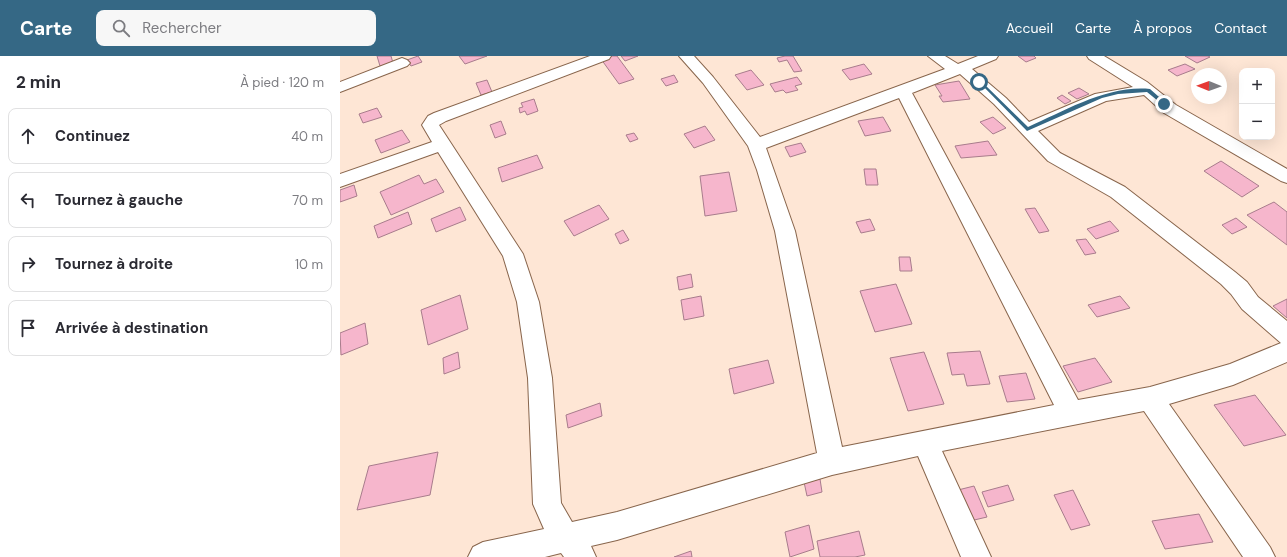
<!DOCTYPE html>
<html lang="fr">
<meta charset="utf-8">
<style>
:root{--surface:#fff;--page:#f7f7f7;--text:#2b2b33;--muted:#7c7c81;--line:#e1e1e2;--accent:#356885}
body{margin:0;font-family:"DM Sans",sans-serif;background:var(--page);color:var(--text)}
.controls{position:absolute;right:12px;top:12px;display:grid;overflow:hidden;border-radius:8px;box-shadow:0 4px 16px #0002}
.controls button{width:36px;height:36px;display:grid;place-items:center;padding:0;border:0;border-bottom:1px solid var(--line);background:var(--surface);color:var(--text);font:20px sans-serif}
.compass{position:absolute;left:851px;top:12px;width:36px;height:36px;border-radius:50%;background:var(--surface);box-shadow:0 4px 16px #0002;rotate:271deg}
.stop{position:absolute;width:12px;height:12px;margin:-9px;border:3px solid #356885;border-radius:50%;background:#fff}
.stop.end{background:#356885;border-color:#fff;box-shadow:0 1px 4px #0008}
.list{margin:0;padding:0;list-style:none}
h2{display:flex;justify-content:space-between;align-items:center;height:52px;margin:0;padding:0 16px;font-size:17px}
h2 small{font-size:13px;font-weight:400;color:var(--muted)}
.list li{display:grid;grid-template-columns:26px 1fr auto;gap:12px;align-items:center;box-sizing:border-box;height:56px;margin:0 8px 8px;padding:0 8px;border:1px solid var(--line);border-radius:8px}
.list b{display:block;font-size:15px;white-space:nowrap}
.list em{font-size:13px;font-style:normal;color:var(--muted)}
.icon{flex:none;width:22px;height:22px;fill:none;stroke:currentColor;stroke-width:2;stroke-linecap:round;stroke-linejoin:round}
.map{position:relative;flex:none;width:947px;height:501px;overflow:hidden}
header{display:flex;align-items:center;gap:24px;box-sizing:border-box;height:56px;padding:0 20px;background:var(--accent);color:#fff}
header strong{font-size:19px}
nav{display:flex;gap:22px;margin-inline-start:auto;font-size:14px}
.search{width:280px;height:36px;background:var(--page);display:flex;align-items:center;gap:10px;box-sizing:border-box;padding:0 14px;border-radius:8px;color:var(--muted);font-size:15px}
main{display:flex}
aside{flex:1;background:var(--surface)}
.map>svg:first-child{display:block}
.building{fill:#f6b6cc;stroke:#a87c8c}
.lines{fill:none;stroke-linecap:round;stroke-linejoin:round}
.minor-casing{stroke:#88654c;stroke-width:2}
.minor{fill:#fff;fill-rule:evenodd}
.route{fill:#356885}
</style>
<header>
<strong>Carte</strong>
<div class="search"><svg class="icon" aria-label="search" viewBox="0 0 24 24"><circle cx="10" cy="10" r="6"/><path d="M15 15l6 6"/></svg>Rechercher</div>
<nav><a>Accueil</a><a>Carte</a><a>À propos</a><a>Contact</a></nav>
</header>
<main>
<aside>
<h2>2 min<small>À pied · 120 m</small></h2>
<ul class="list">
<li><svg class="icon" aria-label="ahead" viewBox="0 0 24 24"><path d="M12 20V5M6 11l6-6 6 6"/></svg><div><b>Continuez</b></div><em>40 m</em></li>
<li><svg class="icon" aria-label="left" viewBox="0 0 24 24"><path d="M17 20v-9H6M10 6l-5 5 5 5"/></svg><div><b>Tournez à gauche</b></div><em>70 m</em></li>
<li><svg class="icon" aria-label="right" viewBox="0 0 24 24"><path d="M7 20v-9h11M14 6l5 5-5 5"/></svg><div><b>Tournez à droite</b></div><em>10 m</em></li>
<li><svg class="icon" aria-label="arrive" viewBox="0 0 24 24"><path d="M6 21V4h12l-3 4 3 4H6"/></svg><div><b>Arrivée à destination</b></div></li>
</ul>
</aside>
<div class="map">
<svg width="947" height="501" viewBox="0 0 947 501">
<rect width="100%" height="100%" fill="#fee6d5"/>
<path class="building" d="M 37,0 L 51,0 L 53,7 L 40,10 Z
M 78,0 L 82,6 L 71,10 L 67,4 Z
M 119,0 L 147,0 L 125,8 Z
M 270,0 L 277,0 L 294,23 L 279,28 L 261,3 Z
M 281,0 L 298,0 L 285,5 Z
M 445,0 L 453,0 L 462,15 L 454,16 L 447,4 L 439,6 L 437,2 Z
M 678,0 L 694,0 L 696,2 L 686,6 Z
M 845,0 L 868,0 L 870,1 L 857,7 Z
M 524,8 L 532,18 L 510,24 L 502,14 Z
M 845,8 L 855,13 L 837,20 L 828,14 Z
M 411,14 L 424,29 L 407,34 L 395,19 Z
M 334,19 L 338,26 L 326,30 L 321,23 Z
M 457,21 L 462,28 L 455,30 L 458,34 L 446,37 L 443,34 L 435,36 L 430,28 Z
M 147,24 L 152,36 L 141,39 L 136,27 Z
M 619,25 L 630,43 L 603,46 L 599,40 L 602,40 L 595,29 Z
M 739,32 L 749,38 L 737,43 L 728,37 Z
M 722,39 L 731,45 L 725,48 L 717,42 Z
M 194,43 L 198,55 L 187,59 L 185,55 L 180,57 L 179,52 L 183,51 L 181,47 Z
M 37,52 L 42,61 L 23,67 L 19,58 Z
M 543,61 L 551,75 L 525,80 L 518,65 Z
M 653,61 L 666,72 L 653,78 L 640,66 Z
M 161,65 L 166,78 L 155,82 L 150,69 Z
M 365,70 L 375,84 L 354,92 L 344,78 Z
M 62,74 L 70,86 L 41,97 L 35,84 Z
M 294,77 L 298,83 L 290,86 L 286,79 Z
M 648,85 L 657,99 L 621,102 L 615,90 Z
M 461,87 L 466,96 L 450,101 L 445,91 Z
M 197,99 L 203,112 L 162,126 L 158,112 Z
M 881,105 L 919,130 L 902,141 L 864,115 Z
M 524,113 L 536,113 L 538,129 L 526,129 Z
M 389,116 L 397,155 L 365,160 L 360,120 Z
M 79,119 L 84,128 L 96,123 L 104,136 L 51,159 L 40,136 Z
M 14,129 L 17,140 L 0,146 L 0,134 Z
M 934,146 L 947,156 L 947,189 L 907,159 Z
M 259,149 L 269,163 L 234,180 L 224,165 Z
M 120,151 L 126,164 L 96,176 L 91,163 Z
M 695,152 L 709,175 L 699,177 L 685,153 Z
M 68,156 L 72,168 L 38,182 L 34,170 Z
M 896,162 L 907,171 L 892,178 L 882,169 Z
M 530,163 L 535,174 L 521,177 L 516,166 Z
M 770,165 L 779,175 L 756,183 L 747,173 Z
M 283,174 L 289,184 L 280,188 L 275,178 Z
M 746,183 L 756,197 L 745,199 L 736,184 Z
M 559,201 L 570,201 L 572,215 L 560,215 Z
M 351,218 L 353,231 L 339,234 L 337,221 Z
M 556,228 L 572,268 L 535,276 L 520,235 Z
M 120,239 L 128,273 L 88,289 L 81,254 Z
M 361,240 L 364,260 L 344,264 L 341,244 Z
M 780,240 L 790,252 L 757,261 L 748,249 Z
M 947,243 L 947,262 L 933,250 Z
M 25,267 L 28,288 L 1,299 L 0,277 Z
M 640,295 L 650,328 L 627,330 L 624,318 L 612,319 L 607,297 Z
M 118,296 L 120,312 L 104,318 L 103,302 Z
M 584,296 L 604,348 L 568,355 L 550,302 Z
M 755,302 L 772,326 L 738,336 L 723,310 Z
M 428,304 L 434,327 L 394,338 L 389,313 Z
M 686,317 L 695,343 L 667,346 L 659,320 Z
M 915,339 L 946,379 L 904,390 L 874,349 Z
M 260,347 L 262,360 L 228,372 L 226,359 Z
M 98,396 L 90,439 L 17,454 L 29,410 Z
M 480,423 L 482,436 L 467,440 L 464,426 Z
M 668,429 L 674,444 L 648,451 L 642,436 Z
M 634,430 L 647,461 L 630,465 L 618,434 Z
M 733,434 L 750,469 L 731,474 L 714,439 Z
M 859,458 L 873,486 L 825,493 L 812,465 Z
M 469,469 L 474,493 L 450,501 L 445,476 Z
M 519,475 L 525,499 L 515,501 L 480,501 L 477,485 Z
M 351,495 L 352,501 L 334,501 Z"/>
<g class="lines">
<defs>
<path id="minor" d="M 250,0 L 271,0 L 269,3 L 106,65 L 99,69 L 183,198 L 199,246 L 212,322 L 221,447 L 232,466 L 277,456 L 477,397 L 435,175 L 417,114 L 408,90 L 363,27 L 339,0 L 354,0 L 373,21 L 420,81 L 605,13 L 588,0 L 605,0 L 618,8 L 638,0 L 658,0 L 656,3 L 632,13 L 666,42 L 689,66 L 755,38 L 793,31 L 749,3 L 747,0 L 764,0 L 807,26 L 836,49 L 947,113 L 947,127 L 941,125 L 824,57 L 804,39 L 766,45 L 698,75 L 720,97 L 785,131 L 895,216 L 907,226 L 918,241 L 947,265 L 947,306 L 893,329 L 829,348 L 930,491 L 935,501 L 903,501 L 804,355 L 602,395 L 651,501 L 621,501 L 578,400 L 492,419 L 277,484 L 251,490 L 256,501 L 224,501 L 221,497 L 205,501 L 128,501 L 133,491 L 143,486 L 204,473 L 193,448 L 188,322 L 177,246 L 163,200 L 98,96 L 0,131 L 0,118 L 92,86 L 82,69 L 88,60 L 94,57 ZM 620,18 L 654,48 L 708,105 L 771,141 L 881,228 L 891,238 L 902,253 L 941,287 L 890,308 L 810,331 L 738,344 L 572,37 ZM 559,42 L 714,349 L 502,391 L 455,175 L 426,92 Z
M 62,2 L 67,4 L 70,7 L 67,10 L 0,36 L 0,26 Z"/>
</defs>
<use href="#minor" class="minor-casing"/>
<use href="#minor" class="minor"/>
</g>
<path class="route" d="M 638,25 L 641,25 L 688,71 C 725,55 767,29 810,33 L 827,48 L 823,49 L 807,36 L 778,38 L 762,42 L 687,75 Z"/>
</svg>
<div class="controls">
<button>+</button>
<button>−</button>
</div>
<svg class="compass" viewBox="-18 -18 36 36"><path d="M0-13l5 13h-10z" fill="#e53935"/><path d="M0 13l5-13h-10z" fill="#7c7c81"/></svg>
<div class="stop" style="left:639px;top:26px"></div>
<div class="stop end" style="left:824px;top:48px"></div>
</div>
</main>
